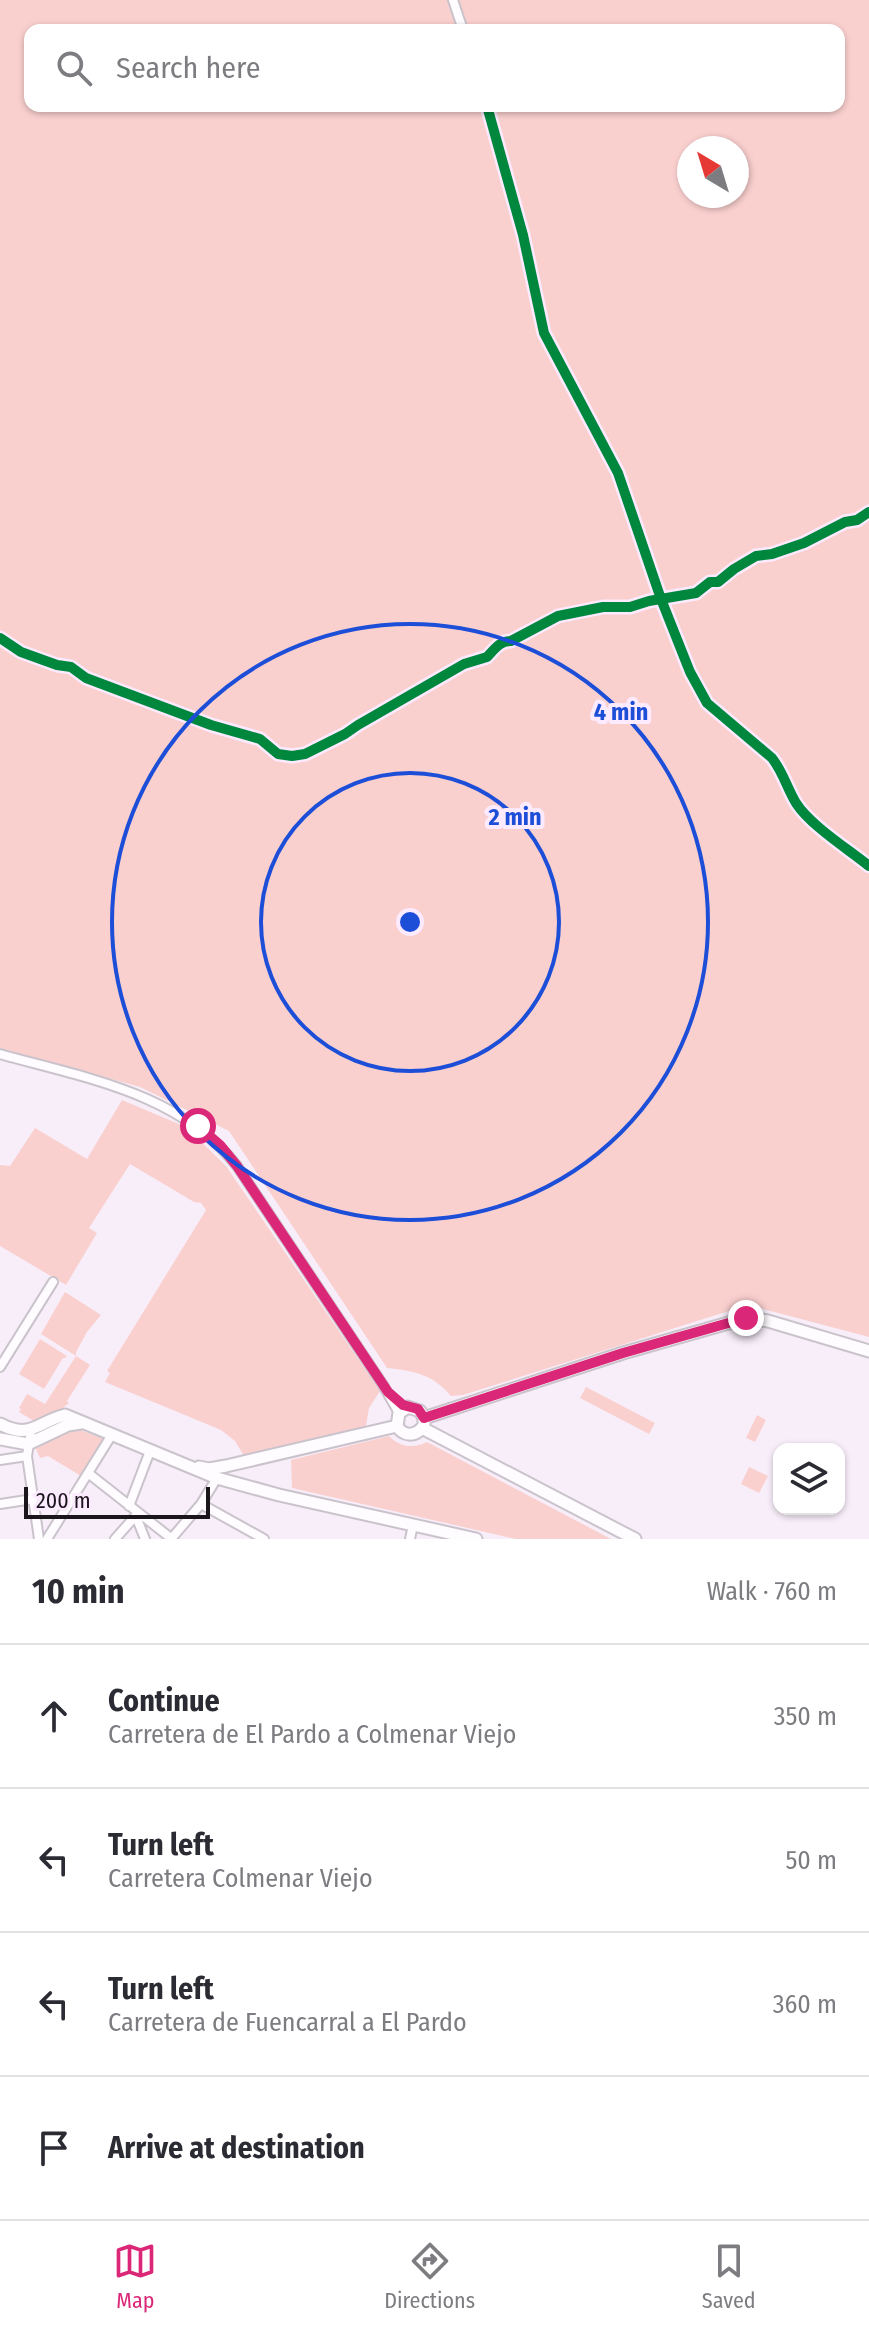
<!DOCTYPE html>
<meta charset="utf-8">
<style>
:root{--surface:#fff;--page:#f7f7f7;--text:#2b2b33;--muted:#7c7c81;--line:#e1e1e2;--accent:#db2777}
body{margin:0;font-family:"Fira Sans Condensed",sans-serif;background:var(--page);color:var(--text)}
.controls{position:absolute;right:24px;bottom:24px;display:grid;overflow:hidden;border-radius:16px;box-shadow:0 2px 6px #0004}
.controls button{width:72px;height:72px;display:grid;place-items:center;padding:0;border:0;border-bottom:2px solid var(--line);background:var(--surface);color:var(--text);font:40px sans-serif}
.compass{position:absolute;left:677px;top:136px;width:72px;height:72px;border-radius:50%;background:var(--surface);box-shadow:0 2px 6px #0004;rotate:322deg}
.scale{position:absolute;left:24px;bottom:20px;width:186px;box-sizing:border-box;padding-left:8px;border:4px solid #1b151c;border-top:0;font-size:22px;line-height:28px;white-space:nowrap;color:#1b151c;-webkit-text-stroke:6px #fceafe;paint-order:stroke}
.stop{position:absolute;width:24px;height:24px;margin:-18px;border:6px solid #db2777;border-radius:50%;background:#fff}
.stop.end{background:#db2777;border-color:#fff;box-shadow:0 2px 8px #0008}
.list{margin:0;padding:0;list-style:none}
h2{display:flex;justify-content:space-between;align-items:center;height:104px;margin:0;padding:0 32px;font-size:34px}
h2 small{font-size:26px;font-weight:400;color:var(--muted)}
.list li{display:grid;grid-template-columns:52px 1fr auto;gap:24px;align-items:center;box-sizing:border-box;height:144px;padding:0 32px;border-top:2px solid var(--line)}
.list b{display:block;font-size:30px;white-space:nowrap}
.list p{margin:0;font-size:26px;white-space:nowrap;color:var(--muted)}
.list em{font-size:26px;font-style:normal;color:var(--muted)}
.icon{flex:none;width:44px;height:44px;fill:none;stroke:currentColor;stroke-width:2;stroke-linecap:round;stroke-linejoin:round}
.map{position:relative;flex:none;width:869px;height:1539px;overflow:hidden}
.search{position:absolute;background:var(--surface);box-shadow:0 2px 6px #0004;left:24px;right:24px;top:24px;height:88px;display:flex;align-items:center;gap:20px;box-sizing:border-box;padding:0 28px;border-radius:16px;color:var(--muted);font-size:30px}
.sheet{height:680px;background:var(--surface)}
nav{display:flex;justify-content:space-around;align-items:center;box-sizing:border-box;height:112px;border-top:2px solid var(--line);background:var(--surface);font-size:22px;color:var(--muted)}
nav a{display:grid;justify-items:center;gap:4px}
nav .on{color:var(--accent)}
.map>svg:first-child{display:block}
.green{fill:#fad0cf;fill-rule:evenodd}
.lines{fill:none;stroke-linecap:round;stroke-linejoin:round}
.street-casing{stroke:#cac3cc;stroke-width:12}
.secondary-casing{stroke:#cac3cc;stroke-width:15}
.street{stroke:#fefcfe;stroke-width:8}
.secondary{stroke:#fefcfe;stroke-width:11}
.cycleway-casing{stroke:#fceafe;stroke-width:15}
.cycleway{stroke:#00873e;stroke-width:10}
.route{stroke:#db2777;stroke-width:10}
.ring{fill:none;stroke:#1d4ed8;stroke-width:4}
.centre{fill:#1d4ed8;stroke:#fceafe;stroke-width:4}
.ring-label{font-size:24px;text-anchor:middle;font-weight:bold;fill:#1d4ed8;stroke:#fceafe;stroke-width:8;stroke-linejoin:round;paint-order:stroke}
</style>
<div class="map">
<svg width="869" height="1539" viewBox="0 0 869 1539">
<rect width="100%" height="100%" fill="#f8eefa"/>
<path class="green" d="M 0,0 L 869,0 L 869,1337 L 748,1305 L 463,1395 L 451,1396 C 432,1374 415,1371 387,1368 L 229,1131 L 140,1087 L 0,1048 ZM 30,30 L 839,30 L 839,106 L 30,106 ZM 689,148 L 737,148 L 737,196 L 689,196 Z
M 122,1100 L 186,1127 L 226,1166 L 380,1391 L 369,1408 L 366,1426 L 244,1456 L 235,1441 L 221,1430 L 105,1382 L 110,1373 L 107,1371 L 206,1210 L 201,1203 L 194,1202 L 130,1164 L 89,1228 L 97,1233 L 66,1285 L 0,1246 L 0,1165 L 10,1166 L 35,1128 L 87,1159 Z
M 65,1292 L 101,1315 L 87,1332 L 76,1352 L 76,1356 L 90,1365 L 67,1401 L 69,1403 L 51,1417 L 37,1423 L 19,1412 L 21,1409 L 19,1408 L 27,1394 L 45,1404 L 76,1356 L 41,1334 Z
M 40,1339 L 67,1356 L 65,1358 L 63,1358 L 44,1389 L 19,1374 Z
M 586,1387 L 655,1423 L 649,1434 L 580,1398 Z
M 757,1415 L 766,1420 L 755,1442 L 746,1438 Z
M 75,1428 L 104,1439 L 81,1476 L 48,1456 L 40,1458 L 35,1447 L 68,1429 Z
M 389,1436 C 400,1447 413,1449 427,1442 L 611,1539 L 516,1539 L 292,1488 L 291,1460 Z
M 749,1467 L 768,1476 L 759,1493 L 741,1484 Z"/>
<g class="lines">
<defs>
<path id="street" d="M 453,0 L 463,30
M 487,106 L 523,235 L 544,333 L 618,473 L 661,599 L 690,672 L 707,703 L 772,758 C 783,772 787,788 796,803 C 810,825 848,849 869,866
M 0,1054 C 85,1078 180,1093 237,1166 L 383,1385 L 399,1413
M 0,1367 L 53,1282
M 31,1431 L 27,1456 L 39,1539
M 0,1460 L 27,1456
M 88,1473 L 172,1539
M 0,1504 L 33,1499
M 201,1504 L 264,1539
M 129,1506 L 150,1451
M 138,1513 L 137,1519 L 145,1539
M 47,1539 L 111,1436
M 115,1539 L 138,1513
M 171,1539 L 201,1504 L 217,1478
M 410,1539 L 413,1525"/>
<path id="secondary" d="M 424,1418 L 623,1353 L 746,1318 L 768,1321 L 869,1351
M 0,1424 C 31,1440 37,1422 65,1415 L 217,1478 L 279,1495 L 476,1539
M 397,1426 L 399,1413 L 408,1407 L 420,1411 L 424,1418 L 424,1424
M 397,1426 C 403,1436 414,1437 422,1428
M 422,1428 L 635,1539
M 0,1439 L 28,1444 L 68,1425 L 81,1423
M 199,1467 L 209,1469 L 226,1466 L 397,1426"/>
</defs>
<use href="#street" class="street-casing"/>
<use href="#secondary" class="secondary-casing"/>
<use href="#street" class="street"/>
<use href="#secondary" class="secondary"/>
<defs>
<path id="cycleway" d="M 487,106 L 523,235 L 544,333 L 618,473 L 661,599 L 690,672 L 707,703 L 772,758 C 783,772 787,788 796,803 C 810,825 848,849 869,866
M 0,638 L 21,652 L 57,665 L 71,667 L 86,678 L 211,725 L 260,739 L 278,754 L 292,756 L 305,754 L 345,734 L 358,725 L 464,664 L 487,657 C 494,650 499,641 511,641 L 558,616 L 603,607 L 630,607 L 649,601 L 696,593 L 710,582 L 718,582 L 734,569 L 756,556 L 772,554 L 804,543 L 845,522 L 857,520 L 869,512"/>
</defs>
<use href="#cycleway" class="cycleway-casing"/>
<use href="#cycleway" class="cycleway"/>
</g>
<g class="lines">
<path class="route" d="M 198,1126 L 220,1145 L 237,1166 L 388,1392 L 403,1405 L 418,1409 L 424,1418 L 623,1353 L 746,1318"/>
</g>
<g class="ring">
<circle cx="410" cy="922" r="149"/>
<circle cx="410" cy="922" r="298"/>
</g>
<circle cx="410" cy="922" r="12" class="centre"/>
<g class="ring-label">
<text x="621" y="720">4 min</text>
<text x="515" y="825">2 min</text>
</g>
</svg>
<div class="controls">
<button><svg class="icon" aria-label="layers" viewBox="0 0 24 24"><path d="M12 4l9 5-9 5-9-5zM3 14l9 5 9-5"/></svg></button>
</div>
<svg class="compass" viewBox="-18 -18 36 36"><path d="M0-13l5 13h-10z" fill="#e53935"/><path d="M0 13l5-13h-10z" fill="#7c7c81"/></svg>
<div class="scale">200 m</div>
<div class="stop" style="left:198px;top:1126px"></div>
<div class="stop end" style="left:746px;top:1318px"></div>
<div class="search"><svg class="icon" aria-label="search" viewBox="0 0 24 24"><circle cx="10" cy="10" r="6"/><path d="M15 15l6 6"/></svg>Search here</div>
</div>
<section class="sheet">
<h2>10 min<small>Walk · 760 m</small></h2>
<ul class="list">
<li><svg class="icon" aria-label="ahead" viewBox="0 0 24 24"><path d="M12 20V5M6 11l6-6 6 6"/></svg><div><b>Continue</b><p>Carretera de El Pardo a Colmenar Viejo</p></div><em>350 m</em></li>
<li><svg class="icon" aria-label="left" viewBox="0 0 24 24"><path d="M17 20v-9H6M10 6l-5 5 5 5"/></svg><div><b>Turn left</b><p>Carretera Colmenar Viejo</p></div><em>50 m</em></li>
<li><svg class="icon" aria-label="left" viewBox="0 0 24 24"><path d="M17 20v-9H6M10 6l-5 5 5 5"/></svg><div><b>Turn left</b><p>Carretera de Fuencarral a El Pardo</p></div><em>360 m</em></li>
<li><svg class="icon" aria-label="arrive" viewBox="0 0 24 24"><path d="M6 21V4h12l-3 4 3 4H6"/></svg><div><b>Arrive at destination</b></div></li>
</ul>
</section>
<nav>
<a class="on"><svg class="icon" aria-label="map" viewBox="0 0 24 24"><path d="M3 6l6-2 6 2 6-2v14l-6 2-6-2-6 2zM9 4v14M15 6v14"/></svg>Map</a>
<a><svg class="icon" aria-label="directions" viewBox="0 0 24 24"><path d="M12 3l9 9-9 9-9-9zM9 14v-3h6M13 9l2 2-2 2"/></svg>Directions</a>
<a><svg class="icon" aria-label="saved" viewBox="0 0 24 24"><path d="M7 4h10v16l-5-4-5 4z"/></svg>Saved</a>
</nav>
